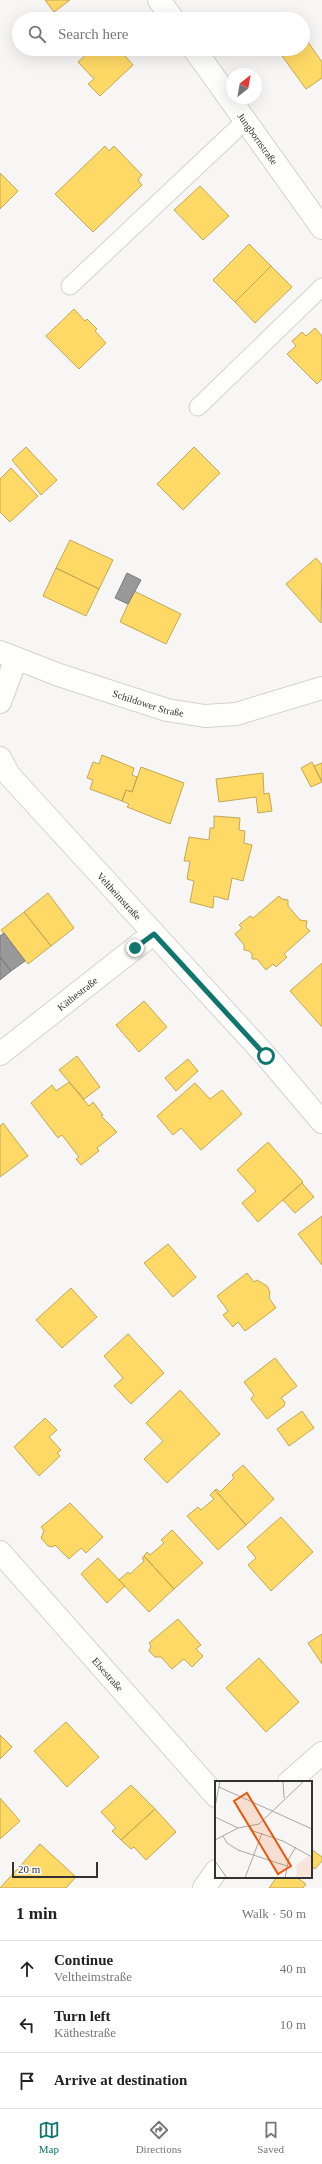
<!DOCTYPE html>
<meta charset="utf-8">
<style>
:root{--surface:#fff;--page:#f2f2f2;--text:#222;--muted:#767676;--line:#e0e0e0;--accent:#0f766e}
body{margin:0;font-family:Georgia,serif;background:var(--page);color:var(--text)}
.compass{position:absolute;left:226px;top:68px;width:36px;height:36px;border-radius:50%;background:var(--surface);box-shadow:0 4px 16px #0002;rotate:31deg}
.scale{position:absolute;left:12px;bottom:10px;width:86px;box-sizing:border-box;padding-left:4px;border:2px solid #333131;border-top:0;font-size:11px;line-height:14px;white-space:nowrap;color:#333131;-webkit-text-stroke:3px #fff;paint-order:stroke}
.stop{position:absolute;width:12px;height:12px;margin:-9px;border:3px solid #0f766e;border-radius:50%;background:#fff}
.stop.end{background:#0f766e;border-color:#fff;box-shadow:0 1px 4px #0008}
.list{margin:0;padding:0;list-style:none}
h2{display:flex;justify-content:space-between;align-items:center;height:52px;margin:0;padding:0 16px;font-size:17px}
h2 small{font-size:13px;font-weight:400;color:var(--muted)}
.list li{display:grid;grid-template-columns:26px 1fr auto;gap:12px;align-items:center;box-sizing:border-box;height:56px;padding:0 16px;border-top:1px solid var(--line)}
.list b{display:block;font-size:15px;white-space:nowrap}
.list p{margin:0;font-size:13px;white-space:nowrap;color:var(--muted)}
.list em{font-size:13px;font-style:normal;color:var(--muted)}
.icon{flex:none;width:22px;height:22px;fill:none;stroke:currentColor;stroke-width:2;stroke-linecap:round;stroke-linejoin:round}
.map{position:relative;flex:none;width:322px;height:1888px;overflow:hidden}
.search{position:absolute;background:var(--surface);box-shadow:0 4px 16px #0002;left:12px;right:12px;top:12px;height:44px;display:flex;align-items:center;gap:10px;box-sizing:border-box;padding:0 14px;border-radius:22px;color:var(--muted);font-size:15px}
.sheet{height:220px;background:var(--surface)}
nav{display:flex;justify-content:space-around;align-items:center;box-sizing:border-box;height:56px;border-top:1px solid var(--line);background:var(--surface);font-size:11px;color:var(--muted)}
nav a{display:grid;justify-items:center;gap:2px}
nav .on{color:var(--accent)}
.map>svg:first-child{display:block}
.homes{fill:#ffd966;stroke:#c2a756}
.industry{fill:#999;stroke:#7a7a7a}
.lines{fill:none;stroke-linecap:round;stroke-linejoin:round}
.service-casing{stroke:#d4d2d1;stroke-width:19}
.minor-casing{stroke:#d4d2d1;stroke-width:24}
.service{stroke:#fefefd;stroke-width:17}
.minor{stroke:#fefefd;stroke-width:22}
.route{stroke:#0f766e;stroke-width:5}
.labels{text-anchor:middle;stroke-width:4;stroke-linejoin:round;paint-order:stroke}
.street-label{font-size:10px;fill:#333131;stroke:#fff}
.inset-road{fill:none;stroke:#a9a7a6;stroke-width:1}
.view{fill:#e8590c;fill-opacity:0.15;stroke:#e8590c;stroke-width:2}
.inset-edge{fill:none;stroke:#333131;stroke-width:2}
</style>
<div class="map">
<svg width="322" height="1888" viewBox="0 0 322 1888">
<rect width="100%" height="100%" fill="#f8f6f4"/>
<path class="homes" d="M 45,0 L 70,0 L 54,12 Z
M 303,35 L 322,62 L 322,78 L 306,89 L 277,49 L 303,49 Z
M 92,49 L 119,49 L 133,65 L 100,96 L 88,84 L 94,79 L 78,62 Z
M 105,146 L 109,151 L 114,146 L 142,175 L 138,180 L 142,185 L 93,232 L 55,194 Z
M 0,173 L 18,191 L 0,209 Z
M 200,186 L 229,216 L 203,240 L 174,210 Z
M 249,244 L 271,266 L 235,302 L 213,280 Z
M 271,266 L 292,287 L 255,323 L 235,302 Z
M 74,309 L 85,321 L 87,319 L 97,329 L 95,331 L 106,343 L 79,369 L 46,336 Z
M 315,328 L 322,336 L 322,379 L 317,384 L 287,354 L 296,346 L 292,341 L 302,332 L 306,336 Z
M 26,447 L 57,480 L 41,495 L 12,460 Z
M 194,447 L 220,473 L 183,510 L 157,484 Z
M 11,468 L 38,496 L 10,522 L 0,512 L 0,479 Z
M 70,540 L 113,560 L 99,589 L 56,568 Z
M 316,558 L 322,565 L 321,623 L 286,584 Z
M 56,568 L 99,589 L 86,616 L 43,596 Z
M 134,591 L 181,614 L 166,644 L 120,622 Z
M 102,755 L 134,768 L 132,775 L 137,777 L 132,792 L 126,790 L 122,801 L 90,789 L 93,780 L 87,778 L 93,762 L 99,764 Z
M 312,762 L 322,782 L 311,787 L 301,768 Z
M 322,763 L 322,782 L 314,766 Z
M 141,767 L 184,783 L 170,824 L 127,807 L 129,804 L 122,801 L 126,790 L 132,792 Z
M 263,773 L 264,794 L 269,793 L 272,811 L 258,813 L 256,797 L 219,802 L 216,779 Z
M 214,816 L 240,818 L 239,830 L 245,831 L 244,843 L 252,845 L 243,881 L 232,878 L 228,900 L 214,896 L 213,908 L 190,902 L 194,881 L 187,879 L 190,861 L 184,861 L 189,837 L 209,840 L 210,828 L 214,828 Z
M 48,893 L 74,928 L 51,946 L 24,912 Z
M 279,896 L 282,899 L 288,900 L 288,906 L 300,920 L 307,921 L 306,927 L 310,931 L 284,954 L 287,957 L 276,967 L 273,964 L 266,970 L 257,959 L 252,959 L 252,954 L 249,951 L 244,950 L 244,945 L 235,934 L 242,928 L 239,925 L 250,916 L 253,918 Z
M 24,912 L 51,946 L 28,964 L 1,930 Z
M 322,963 L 322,1027 L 290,991 Z
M 144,1001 L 167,1027 L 139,1052 L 116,1025 Z
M 77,1056 L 100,1087 L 84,1099 L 59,1070 Z
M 188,1059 L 198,1071 L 176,1091 L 165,1078 Z
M 69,1082 L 89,1106 L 93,1102 L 103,1115 L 101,1116 L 117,1132 L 97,1148 L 99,1151 L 81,1165 L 76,1159 L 79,1157 L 62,1135 L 58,1138 L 31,1103 L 52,1085 L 56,1091 Z
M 195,1083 L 210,1099 L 222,1090 L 242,1114 L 201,1150 L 181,1128 L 173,1135 L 157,1116 Z
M 3,1123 L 28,1156 L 0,1177 L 0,1126 Z
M 268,1142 L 303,1182 L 258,1222 L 242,1203 L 256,1191 L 237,1170 Z
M 302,1183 L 314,1197 L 295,1213 L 283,1200 Z
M 322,1216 L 322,1265 L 298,1234 Z
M 168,1244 L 196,1277 L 173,1297 L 144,1263 Z
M 247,1273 L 254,1282 L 257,1280 L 267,1286 L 270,1292 L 269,1298 L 276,1308 L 245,1331 L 238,1322 L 233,1327 L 223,1315 L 228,1311 L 217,1296 Z
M 71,1288 L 97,1317 L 62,1348 L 36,1320 Z
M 128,1334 L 164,1373 L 131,1404 L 114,1386 L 123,1378 L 104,1356 Z
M 275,1358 L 297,1386 L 281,1398 L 285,1402 L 284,1406 L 267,1419 L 251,1399 L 254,1395 L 244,1382 Z
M 180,1390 L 220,1434 L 167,1483 L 144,1459 L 163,1441 L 146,1423 Z
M 302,1411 L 314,1428 L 289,1446 L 277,1429 Z
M 45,1418 L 57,1430 L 49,1437 L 61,1450 L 57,1453 L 60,1456 L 39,1476 L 14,1447 Z
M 243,1465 L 274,1499 L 246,1525 L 215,1490 L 217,1489 L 220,1492 L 234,1478 L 232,1475 Z
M 215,1490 L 246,1525 L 218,1550 L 187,1516 L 198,1507 L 201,1510 L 214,1499 L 210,1495 Z
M 70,1503 L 103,1537 L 86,1553 L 81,1548 L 69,1559 L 55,1545 L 53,1547 L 48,1546 L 41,1538 L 44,1531 L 41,1527 Z
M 281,1517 L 313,1552 L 271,1591 L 248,1565 L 256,1558 L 247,1547 Z
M 172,1530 L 203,1563 L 174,1589 L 144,1556 L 147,1552 L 150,1555 L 164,1543 L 161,1540 Z
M 144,1556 L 174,1589 L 149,1612 L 119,1580 L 128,1572 L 130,1574 L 144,1561 L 142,1558 Z
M 98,1558 L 125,1586 L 107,1603 L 81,1574 Z
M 178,1619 L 201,1645 L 196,1649 L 203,1656 L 192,1667 L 184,1659 L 172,1669 L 161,1657 L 155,1657 L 149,1651 L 151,1646 L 149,1643 Z
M 322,1634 L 322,1664 L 308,1643 Z
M 259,1658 L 299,1702 L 266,1732 L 226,1688 Z
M 66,1722 L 99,1757 L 67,1787 L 34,1751 Z
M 0,1735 L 12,1747 L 0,1759 Z
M 131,1785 L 155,1809 L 121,1840 L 112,1831 L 116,1828 L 101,1812 Z
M 0,1798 L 20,1821 L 0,1839 Z
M 155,1809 L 176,1832 L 146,1860 L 134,1847 L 131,1849 L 121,1840 Z
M 40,1844 L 76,1877 L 66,1888 L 0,1888 Z
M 311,1849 L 322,1857 L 322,1861 L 315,1869 L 311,1866 Z
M 277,1877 L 296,1877 L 306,1884 L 303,1888 L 269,1888 Z"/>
<path class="industry" d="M 253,12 L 258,19 L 243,19 Z
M 127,573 L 141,580 L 128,604 L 115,598 Z
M 4,933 L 25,961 L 11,971 L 0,957 L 0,936 Z
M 0,957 L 11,971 L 0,980 Z"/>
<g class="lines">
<defs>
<path id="service" d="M 70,286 L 245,121
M 198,407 L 322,287"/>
<g id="minor">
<path d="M 159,0 L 173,19"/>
<path id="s1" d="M 194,49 L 322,228"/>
<path id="s2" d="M 0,652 L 59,675 L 167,710 L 205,716 L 236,714 L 322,688"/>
<path d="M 0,702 L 16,659"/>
<path id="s3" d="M 0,758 L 9,775 L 266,1056 L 322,1122"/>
<path id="s4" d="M 0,1054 L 154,933"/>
<path id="s5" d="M 0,1552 L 216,1796"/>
<path d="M 289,1782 L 322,1753"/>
<path d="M 204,1888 L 216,1871"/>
</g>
</defs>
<use href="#service" class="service-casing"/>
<use href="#minor" class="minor-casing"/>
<use href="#service" class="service"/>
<use href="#minor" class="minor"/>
</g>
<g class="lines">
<path class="route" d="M 135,948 L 154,934 L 266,1056"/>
</g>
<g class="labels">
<g class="street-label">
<text dy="4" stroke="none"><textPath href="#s1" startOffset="110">Jungbornstraße</textPath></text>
<text dy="4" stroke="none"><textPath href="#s2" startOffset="157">Schildower Straße</textPath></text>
<text dy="4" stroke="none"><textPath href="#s3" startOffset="183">Veltheimstraße</textPath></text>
<text dy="4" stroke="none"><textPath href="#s4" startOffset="98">Käthestraße</textPath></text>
<text dy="4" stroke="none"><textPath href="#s5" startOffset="163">Elsestraße</textPath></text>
</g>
</g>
<g transform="translate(215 1781)">
<rect width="97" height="97" fill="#f8f6f4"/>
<path d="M 94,75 L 97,76 L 97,97 L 81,97 L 82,83 Z" fill="#f9e4dc"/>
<path class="inset-road" d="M 68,0 L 69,17M 4,6 L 97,48M 0,26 L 5,0M 0,36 L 23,47M 35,45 L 38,50 L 68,60 L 97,76M 8,55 L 12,62 L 23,69 L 72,85M 0,59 L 23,47 L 44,43 L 89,0M 0,80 L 12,97M 30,97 L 47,52M 70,97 L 74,77 L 81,66"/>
<path class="view" d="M 32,12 L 76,85 L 63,93 L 19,20 Z"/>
<rect width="97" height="97" class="inset-edge"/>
</g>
</svg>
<svg class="compass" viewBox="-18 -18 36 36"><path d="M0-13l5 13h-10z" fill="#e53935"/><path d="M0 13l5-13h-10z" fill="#767676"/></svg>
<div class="scale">20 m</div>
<div class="stop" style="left:266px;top:1056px"></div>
<div class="stop end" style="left:135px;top:948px"></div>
<div class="search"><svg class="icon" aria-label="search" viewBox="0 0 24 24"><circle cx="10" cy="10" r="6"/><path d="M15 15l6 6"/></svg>Search here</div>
</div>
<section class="sheet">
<h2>1 min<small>Walk · 50 m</small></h2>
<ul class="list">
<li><svg class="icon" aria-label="ahead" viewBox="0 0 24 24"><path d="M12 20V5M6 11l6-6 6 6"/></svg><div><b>Continue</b><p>Veltheimstraße</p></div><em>40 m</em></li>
<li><svg class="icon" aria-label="left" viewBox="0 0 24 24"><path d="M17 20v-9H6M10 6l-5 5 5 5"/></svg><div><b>Turn left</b><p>Käthestraße</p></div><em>10 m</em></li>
<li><svg class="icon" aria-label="arrive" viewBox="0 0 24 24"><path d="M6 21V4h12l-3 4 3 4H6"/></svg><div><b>Arrive at destination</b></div></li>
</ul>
</section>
<nav>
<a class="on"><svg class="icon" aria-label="map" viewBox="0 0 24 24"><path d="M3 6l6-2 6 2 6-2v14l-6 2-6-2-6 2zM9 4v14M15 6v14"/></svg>Map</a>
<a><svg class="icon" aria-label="directions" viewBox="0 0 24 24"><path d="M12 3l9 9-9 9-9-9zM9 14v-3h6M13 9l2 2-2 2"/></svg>Directions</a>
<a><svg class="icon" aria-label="saved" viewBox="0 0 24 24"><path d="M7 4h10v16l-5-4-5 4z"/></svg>Saved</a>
</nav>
